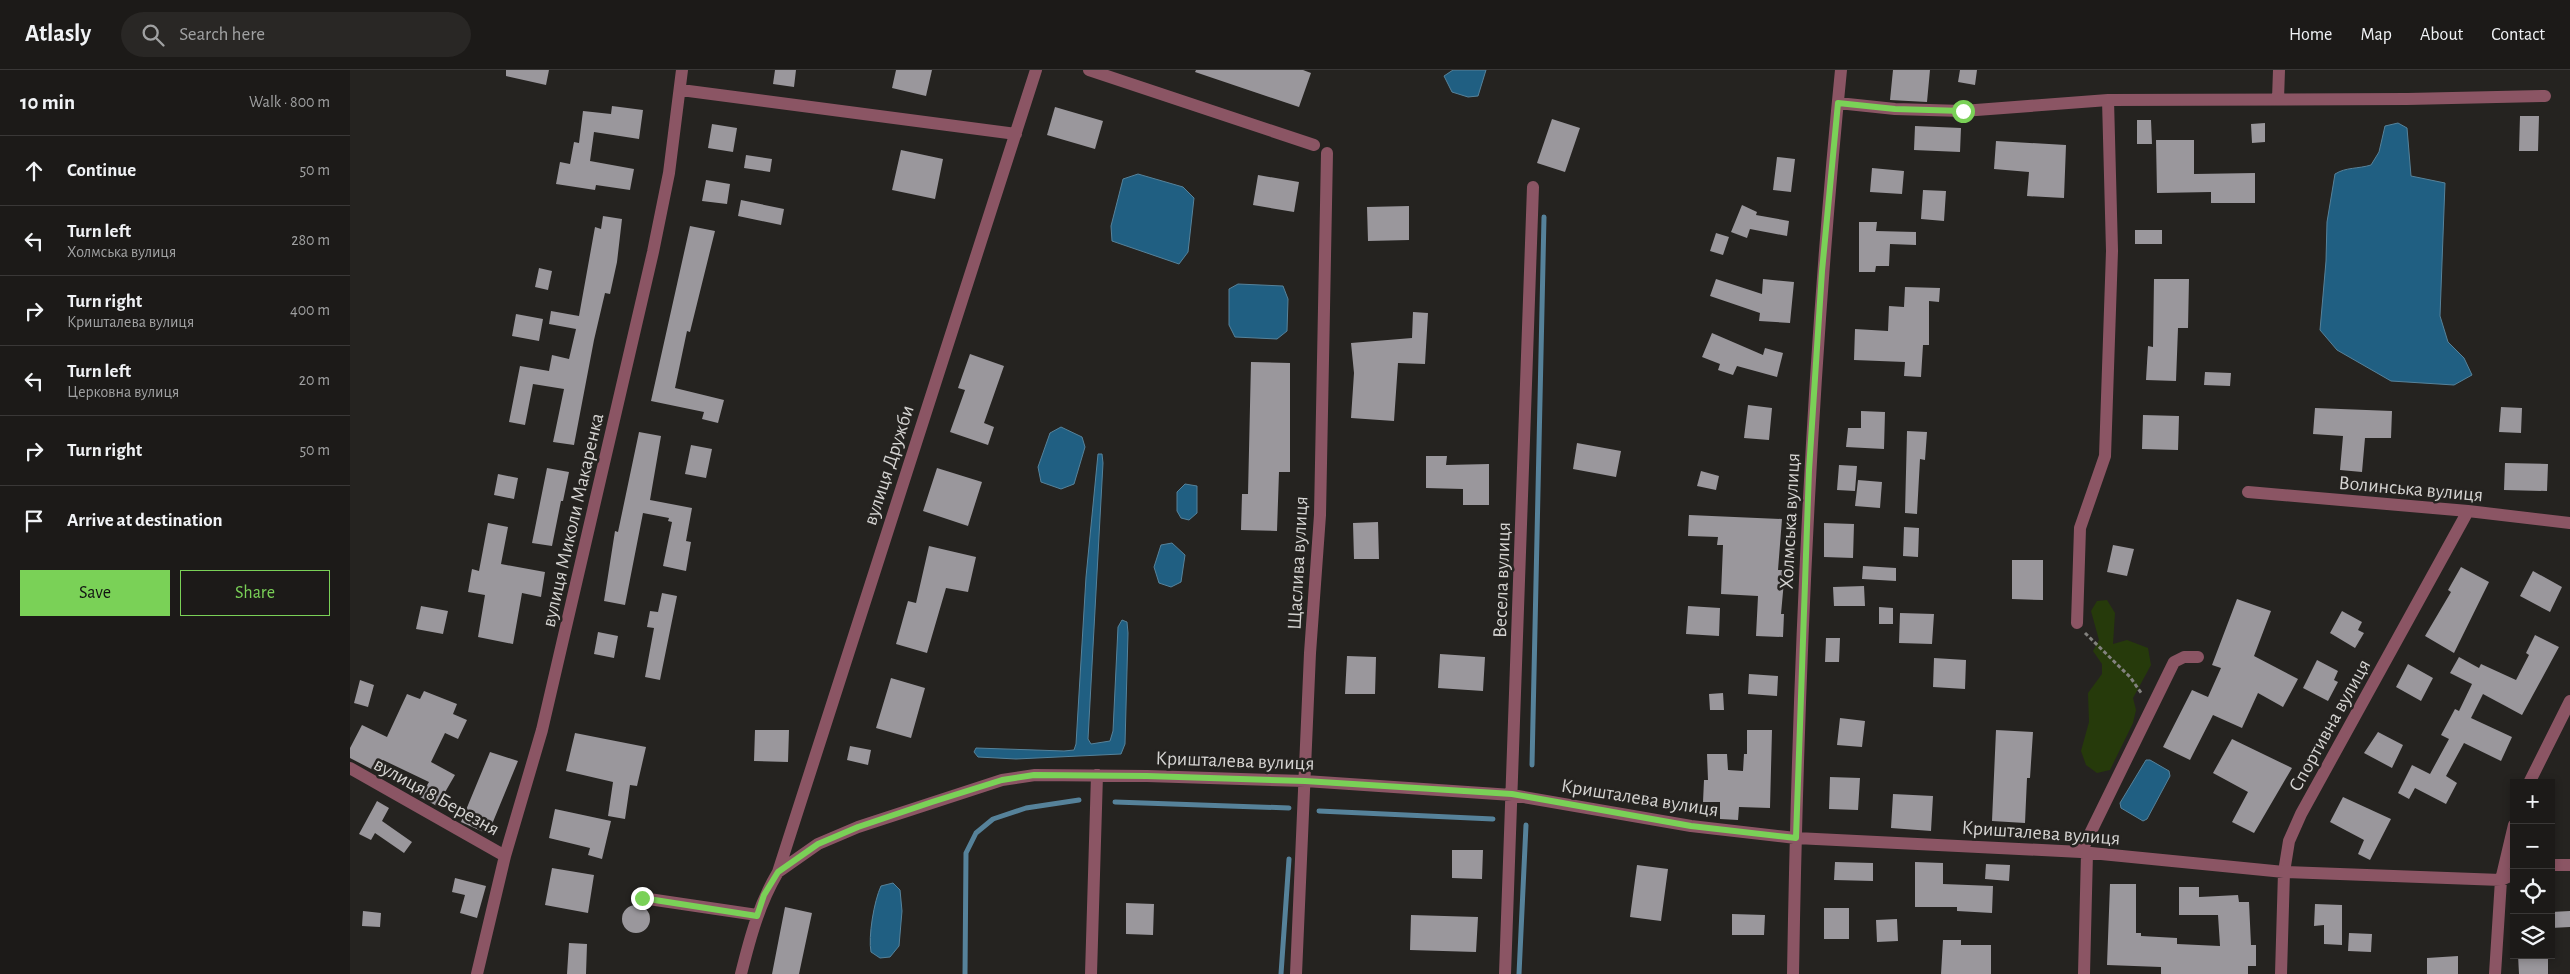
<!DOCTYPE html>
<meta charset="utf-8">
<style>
:root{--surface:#1c1a18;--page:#292725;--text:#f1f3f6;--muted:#a0a1a2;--line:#3a3837;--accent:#7ad157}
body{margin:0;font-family:"Alegreya Sans",sans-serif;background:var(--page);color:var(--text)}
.controls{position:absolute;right:15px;bottom:15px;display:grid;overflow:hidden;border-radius:0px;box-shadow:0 2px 8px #0003}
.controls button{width:45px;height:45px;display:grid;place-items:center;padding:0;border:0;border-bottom:1px solid var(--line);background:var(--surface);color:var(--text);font:25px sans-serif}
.stop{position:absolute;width:15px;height:15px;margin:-11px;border:4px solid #7ad157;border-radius:50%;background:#fff}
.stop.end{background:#7ad157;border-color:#fff;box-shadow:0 1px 5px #0008}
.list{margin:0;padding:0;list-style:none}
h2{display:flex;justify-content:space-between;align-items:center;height:65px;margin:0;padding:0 20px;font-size:21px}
h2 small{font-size:16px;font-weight:400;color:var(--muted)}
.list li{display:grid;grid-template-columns:32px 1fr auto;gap:15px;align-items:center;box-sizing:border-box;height:70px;padding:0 20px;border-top:1px solid var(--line)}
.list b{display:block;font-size:19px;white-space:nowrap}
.list p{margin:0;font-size:16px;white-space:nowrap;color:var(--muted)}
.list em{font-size:16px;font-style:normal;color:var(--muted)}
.actions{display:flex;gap:10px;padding:15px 20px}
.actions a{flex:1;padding:11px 0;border:1px solid var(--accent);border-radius:0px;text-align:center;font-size:18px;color:var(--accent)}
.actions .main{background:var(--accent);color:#111}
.icon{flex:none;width:28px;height:28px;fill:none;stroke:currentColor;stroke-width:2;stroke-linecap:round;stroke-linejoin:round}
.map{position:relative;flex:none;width:2220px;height:904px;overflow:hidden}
header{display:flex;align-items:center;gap:30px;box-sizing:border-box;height:70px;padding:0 25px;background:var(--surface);border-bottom:1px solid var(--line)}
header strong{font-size:24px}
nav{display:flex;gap:28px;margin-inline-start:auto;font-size:18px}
.search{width:350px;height:45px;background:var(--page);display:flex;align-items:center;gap:12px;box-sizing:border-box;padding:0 18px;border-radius:28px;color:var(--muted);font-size:19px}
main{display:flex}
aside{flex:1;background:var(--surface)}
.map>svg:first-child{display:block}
.green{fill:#263a0b}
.water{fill:#205f82;stroke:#56829a}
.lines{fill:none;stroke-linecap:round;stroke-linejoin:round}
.stream{stroke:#56829a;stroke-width:5}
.building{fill:#9a979c}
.path{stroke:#83827f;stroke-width:3;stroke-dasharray:4 2.5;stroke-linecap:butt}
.minor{stroke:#8b5564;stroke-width:12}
.route{stroke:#7ad157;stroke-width:6}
.labels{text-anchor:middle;stroke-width:5;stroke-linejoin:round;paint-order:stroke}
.street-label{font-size:20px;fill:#d4d3d1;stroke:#252320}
</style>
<header>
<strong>Atlasly</strong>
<div class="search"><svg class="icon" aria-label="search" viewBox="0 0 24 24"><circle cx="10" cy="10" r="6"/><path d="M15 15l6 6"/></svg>Search here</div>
<nav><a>Home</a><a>Map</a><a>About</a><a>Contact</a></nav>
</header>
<main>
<aside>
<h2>10 min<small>Walk · 800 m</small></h2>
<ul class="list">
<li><svg class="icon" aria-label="ahead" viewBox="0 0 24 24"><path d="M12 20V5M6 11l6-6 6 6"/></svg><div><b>Continue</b></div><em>50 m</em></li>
<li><svg class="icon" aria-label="left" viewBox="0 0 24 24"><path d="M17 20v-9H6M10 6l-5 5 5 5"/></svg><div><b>Turn left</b><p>Холмська вулиця</p></div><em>280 m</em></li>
<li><svg class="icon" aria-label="right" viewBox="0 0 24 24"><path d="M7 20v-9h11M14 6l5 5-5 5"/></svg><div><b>Turn right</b><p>Кришталева вулиця</p></div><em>400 m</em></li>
<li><svg class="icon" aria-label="left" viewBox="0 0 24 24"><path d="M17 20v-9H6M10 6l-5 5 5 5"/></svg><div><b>Turn left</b><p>Церковна вулиця</p></div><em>20 m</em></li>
<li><svg class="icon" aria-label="right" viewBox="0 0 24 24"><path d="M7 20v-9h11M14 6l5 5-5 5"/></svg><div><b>Turn right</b></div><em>50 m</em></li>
<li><svg class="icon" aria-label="arrive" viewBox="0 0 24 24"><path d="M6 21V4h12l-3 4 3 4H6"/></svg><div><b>Arrive at destination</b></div></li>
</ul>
<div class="actions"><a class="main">Save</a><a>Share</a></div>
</aside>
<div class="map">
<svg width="2220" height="904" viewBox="0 0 2220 904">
<rect width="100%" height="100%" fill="#252320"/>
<path class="green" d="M 1757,530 L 1765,543 L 1763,574 L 1777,570 L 1798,578 L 1801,595 L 1783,628 L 1786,640 L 1783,653 L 1760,700 L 1747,703 L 1736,695 L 1731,681 L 1739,652 L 1738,623 L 1752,604 L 1752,594 L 1743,581 L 1749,570 L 1741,541 L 1747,531 Z"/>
<path class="water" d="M 1103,0 L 1136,0 L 1128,26 L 1118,27 L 1102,22 L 1094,6 Z
M 2048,53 L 2057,58 L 2061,106 L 2095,113 L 2090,246 L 2098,272 L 2114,288 L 2122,305 L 2104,315 L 2041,311 L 1987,280 L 1970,260 L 1976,191 L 1977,152 L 1985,104 C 1996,97 2008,99 2021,95 L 2029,82 L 2035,56 Z
M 788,104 L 833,117 L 844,128 L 838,182 L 829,194 L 762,171 L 761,156 L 773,109 Z
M 888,214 L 933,216 L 938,229 L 937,261 L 927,269 L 885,267 L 879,255 L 879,219 Z
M 711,357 L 732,367 L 735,377 L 724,414 L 711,419 L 691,412 L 688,397 L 700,363 Z
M 748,384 L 752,384 L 753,393 L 738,669 L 741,674 L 760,671 L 763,661 L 768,557 L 772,550 L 777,552 L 778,563 L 775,674 L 771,684 L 666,689 L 628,687 L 624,682 L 626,678 L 714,681 L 724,680 L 726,674 L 736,507 Z
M 835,414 L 847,416 L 847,443 L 839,450 L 831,448 L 827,441 L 827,422 Z
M 822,473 L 835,485 L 831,512 L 821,517 L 809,513 L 804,497 L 811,475 Z
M 1796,690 L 1800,690 L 1819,701 L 1820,706 L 1797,749 L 1793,751 L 1771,738 L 1770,733 Z
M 543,813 L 550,820 L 552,841 L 549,876 L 540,887 L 530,888 L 521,882 C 518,867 524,831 531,816 Z"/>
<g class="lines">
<path class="stream" d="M 1182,695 L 1194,147
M 765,732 L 939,738
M 969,741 L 1143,749
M 615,904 L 616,783 L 626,763 L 643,749 L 676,738 L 729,730
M 931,904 L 939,789
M 1169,904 L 1176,755"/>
</g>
<path class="building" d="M 156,0 L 199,0 L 196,15 L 156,6 Z
M 425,0 L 446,0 L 444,17 L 423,14 Z
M 546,0 L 582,0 L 576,26 L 542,18 Z
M 846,0 L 953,0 L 961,3 L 949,37 L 845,2 Z
M 1543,0 L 1580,0 L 1577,32 L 1540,30 Z
M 1610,0 L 1627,0 L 1625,15 L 1608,12 Z
M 262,36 L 293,40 L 289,69 L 244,62 L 240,91 L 284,99 L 280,120 L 246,115 L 245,120 L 206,114 L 210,92 L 220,94 L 224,72 L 229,73 L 233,41 L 261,44 Z
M 705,37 L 753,51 L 745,79 L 697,65 Z
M 2170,46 L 2189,46 L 2188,81 L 2169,81 Z
M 1202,49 L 1230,58 L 1215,102 L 1187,93 Z
M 1787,50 L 1801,50 L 1802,74 L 1787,74 Z
M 1915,53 L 1915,72 L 1902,73 L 1901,54 Z
M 362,54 L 387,58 L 383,82 L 358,78 Z
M 1565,56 L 1611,58 L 1610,82 L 1564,80 Z
M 1806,70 L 1844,70 L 1844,104 L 1905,103 L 1905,133 L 1861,133 L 1861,122 L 1807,123 Z
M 1646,71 L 1716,75 L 1714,128 L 1677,126 L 1679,102 L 1644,99 Z
M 551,80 L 593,89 L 585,129 L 542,120 Z
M 396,85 L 422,89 L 420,102 L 394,98 Z
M 1427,87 L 1445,89 L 1441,122 L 1423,120 Z
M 1522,98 L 1554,101 L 1552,124 L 1520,122 Z
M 908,105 L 949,112 L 944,142 L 903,135 Z
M 356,110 L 380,114 L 377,134 L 352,131 Z
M 1573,120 L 1596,121 L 1594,151 L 1571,149 Z
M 391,130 L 434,139 L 431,155 L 388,146 Z
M 1392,135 L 1407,142 L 1406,145 L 1439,151 L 1437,166 L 1400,159 L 1397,168 L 1381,162 Z
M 1059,136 L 1059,170 L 1018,171 L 1017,137 Z
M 253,146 L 272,149 L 267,192 L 260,224 L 255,223 L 244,270 L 224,375 L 203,372 L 214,319 L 183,314 L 175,355 L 159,352 L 170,296 L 199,301 L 202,285 L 219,289 L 226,259 L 199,254 L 201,241 L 229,246 L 245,157 L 251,159 Z
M 1509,152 L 1527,152 L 1526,161 L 1566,162 L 1566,175 L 1540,174 L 1539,196 L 1526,196 L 1525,202 L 1509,202 Z
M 340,156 L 365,161 L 340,262 L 337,261 L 325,318 L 374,330 L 368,353 L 352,349 L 354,342 L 301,331 Z
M 1785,160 L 1812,160 L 1812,174 L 1785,174 Z
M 1366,163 L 1379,167 L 1373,185 L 1360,181 Z
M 189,198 L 202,201 L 198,220 L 185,217 Z
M 1366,209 L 1412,224 L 1413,209 L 1444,212 L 1440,253 L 1409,251 L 1410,243 L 1360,226 Z
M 1804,209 L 1839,209 L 1838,258 L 1828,258 L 1826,311 L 1796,310 L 1798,276 L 1803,277 Z
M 1555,217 L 1590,218 L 1589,232 L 1579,231 L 1579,275 L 1573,275 L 1571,307 L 1554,306 L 1555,292 L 1504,290 L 1505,259 L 1538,261 L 1539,236 L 1554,237 Z
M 1063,242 L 1078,243 L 1075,294 L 1048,293 L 1044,351 L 1001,348 L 1004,303 L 1001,273 L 1062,268 Z
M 166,244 L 193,249 L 189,271 L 162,266 Z
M 1362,263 L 1413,285 L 1415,278 L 1433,283 L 1427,307 L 1387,296 L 1383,305 L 1368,300 L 1370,294 L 1352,287 Z
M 620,284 L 654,296 L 634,353 L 644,357 L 638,375 L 600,362 L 615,320 L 608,318 Z
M 901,292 L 940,293 L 940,402 L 929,402 L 927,461 L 891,460 L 892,424 L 898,424 Z
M 1855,302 L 1881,303 L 1880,316 L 1854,315 Z
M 1398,335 L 1422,338 L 1419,370 L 1394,368 Z
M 2151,337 L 2172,338 L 2171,363 L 2149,362 Z
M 1965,338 L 2042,341 L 2041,368 L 2015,368 L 2012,402 L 1990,400 L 1993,366 L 1963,364 Z
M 1511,341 L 1535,342 L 1534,379 L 1496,377 L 1498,358 L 1511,358 Z
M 1793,345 L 1829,346 L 1828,380 L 1792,379 Z
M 1557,361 L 1577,362 L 1575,390 L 1570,389 L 1567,444 L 1555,443 Z
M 289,362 L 311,366 L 300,430 L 342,438 L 336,471 L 341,472 L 336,501 L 313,496 L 322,452 L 318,451 L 319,448 L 293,443 L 275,535 L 254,531 L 265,461 L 268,462 Z
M 1227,373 L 1271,381 L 1266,407 L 1223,399 Z
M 341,375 L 362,379 L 356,408 L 335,404 Z
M 1076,386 L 1097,386 L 1096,395 L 1139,394 L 1139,435 L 1113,435 L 1113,419 L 1076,418 Z
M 2155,393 L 2198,394 L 2197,421 L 2154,420 Z
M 1489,395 L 1507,396 L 1505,421 L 1487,420 Z
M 197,398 L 219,402 L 213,431 L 211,431 L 202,476 L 182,473 Z
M 587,398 L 632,412 L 618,456 L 573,441 Z
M 1351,401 L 1369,406 L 1366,420 L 1347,416 Z
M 148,404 L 168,408 L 164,429 L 144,425 Z
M 1508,410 L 1532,412 L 1530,438 L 1505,436 Z
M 1339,445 L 1432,449 L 1428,500 L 1435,500 L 1431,544 L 1434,544 L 1433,567 L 1406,566 L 1408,526 L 1371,524 L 1373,475 L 1367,475 L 1368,467 L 1338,466 Z
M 1028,452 L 1029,489 L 1004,489 L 1003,453 Z
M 138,453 L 158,457 L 151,494 L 195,502 L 191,527 L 172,523 L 163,574 L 128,567 L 135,525 L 118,522 L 122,499 L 129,501 Z
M 1474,453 L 1504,454 L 1503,488 L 1474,487 Z
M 1554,457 L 1569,458 L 1568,487 L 1553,486 Z
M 1763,475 L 1784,479 L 1777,506 L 1757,502 Z
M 579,476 L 626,487 L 618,522 L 596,518 L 577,583 L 546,574 L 558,531 L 566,533 Z
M 1662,490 L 1693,490 L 1693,530 L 1662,529 Z
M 1513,496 L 1546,498 L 1546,511 L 1512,509 Z
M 2111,497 L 2139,512 L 2104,583 L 2075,566 L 2101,522 L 2098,520 Z
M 2183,501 L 2212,517 L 2200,542 L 2170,526 Z
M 1514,516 L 1515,536 L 1484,536 L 1483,517 Z
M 312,523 L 327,526 L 310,610 L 295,607 L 304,558 L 297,557 L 300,541 L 308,542 Z
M 1887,529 L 1921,541 L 1904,586 L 1948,609 L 1933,637 L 1908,623 L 1892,658 L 1863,645 L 1840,690 L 1813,677 L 1842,620 L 1858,627 L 1871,598 L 1862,595 Z
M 71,536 L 98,541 L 93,564 L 66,559 Z
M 1338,536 L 1370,538 L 1369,566 L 1336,564 Z
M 1529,537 L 1543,538 L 1543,554 L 1529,554 Z
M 1992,541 L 2012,552 L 2008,560 L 2014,563 L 2005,578 L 1980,563 Z
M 1550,543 L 1584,544 L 1582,574 L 1549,573 Z
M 248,562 L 268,566 L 264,588 L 244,584 Z
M 2185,565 L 2209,577 L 2172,645 L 2133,624 L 2121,648 L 2162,667 L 2151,691 L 2114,673 L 2096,706 L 2107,713 L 2096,734 L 2065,718 L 2059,729 L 2048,723 L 2062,695 L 2080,704 L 2099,669 L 2091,665 L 2105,639 L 2109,641 L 2122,614 L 2100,603 L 2109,587 L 2129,598 L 2131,594 L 2166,610 L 2179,585 L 2176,583 Z
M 1476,568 L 1490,568 L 1489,592 L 1475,592 Z
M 1090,584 L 1135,587 L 1133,621 L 1088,618 Z
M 997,586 L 1026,587 L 1025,624 L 995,624 Z
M 1584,588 L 1616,590 L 1615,619 L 1583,617 Z
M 1967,590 L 1988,601 L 1984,610 L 1988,612 L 1978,631 L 1953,618 Z
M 2058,594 L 2083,608 L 2071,631 L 2046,617 Z
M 1399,604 L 1428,606 L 1427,626 L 1398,624 Z
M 541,608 L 575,618 L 561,668 L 526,658 Z
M 10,610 L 24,615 L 18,637 L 4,633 Z
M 74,621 L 107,634 L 103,644 L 117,650 L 108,669 L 95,663 L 81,692 L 105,705 L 87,736 L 70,727 L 79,712 L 33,690 L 27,702 L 0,688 L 0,678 L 12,655 L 37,667 L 57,624 L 70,629 Z
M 1373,623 L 1374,640 L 1360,640 L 1359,624 Z
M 1490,648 L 1515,651 L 1512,677 L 1487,675 Z
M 405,660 L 439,660 L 438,692 L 404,691 Z
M 1397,660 L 1422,660 L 1420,738 L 1389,737 L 1388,750 L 1370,749 L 1370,732 L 1353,732 L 1354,710 L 1358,710 L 1357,684 L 1377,684 L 1378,700 L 1393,701 L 1394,684 L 1397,684 Z
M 1646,660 L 1683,662 L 1680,708 L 1677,708 L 1675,753 L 1642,751 Z
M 2028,662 L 2053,675 L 2042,698 L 2014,683 Z
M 225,663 L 296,677 L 287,716 L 280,715 L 275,749 L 258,746 L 263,712 L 216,701 Z
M 1882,669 L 1942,698 L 1904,763 L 1882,752 L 1898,722 L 1863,703 Z
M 500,676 L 521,680 L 518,695 L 497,690 Z
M 140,682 L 168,691 L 138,764 L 111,752 Z
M 1480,707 L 1510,708 L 1508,740 L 1479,739 Z
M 1543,724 L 1583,726 L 1581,761 L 1541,758 Z
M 1993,727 L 2041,749 L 2020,790 L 2008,784 L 2014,770 L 1980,752 Z
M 27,731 L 39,738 L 32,751 L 62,772 L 54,783 L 25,763 L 21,770 L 9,764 Z
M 205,739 L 261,751 L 252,789 L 238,785 L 240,778 L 199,768 Z
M 1102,780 L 1133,780 L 1132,809 L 1102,808 Z
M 1485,792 L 1523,793 L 1523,811 L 1484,810 Z
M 1565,792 L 1593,793 L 1593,814 L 1643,816 L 1642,843 L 1607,841 L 1607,837 L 1565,837 Z
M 1636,794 L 1660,795 L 1659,811 L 1635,809 Z
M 1287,795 L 1318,799 L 1311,851 L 1280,847 Z
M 202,798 L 244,805 L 238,843 L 195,835 Z
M 105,808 L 136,816 L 127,848 L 110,843 L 115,825 L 102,822 Z
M 1760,814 L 1786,814 L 1786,863 L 1791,863 L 1791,866 L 1827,868 L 1827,874 L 1870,876 L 1868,845 L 1829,845 L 1829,817 L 1849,817 L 1849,827 L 1888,825 L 1889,832 L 1899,832 L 1901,875 L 1906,875 L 1906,896 L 1898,896 L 1898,904 L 1811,904 L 1811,897 L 1757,895 Z
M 776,833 L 804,834 L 803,865 L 776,864 Z
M 1965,834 L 1992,835 L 1992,875 L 1974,874 L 1974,855 L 1964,856 Z
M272 849a14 14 0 1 1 28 0a14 14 0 1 1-28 0Z
M 435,837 L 462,843 L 449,904 L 422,904 Z
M 1474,838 L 1499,838 L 1499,869 L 1474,869 Z
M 13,841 L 31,843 L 30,857 L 12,856 Z
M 2220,841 L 2220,857 L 2201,858 L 2201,842 Z
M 1382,844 L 1415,845 L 1414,865 L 1382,865 Z
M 1061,845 L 1128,847 L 1126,882 L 1060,880 Z
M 1547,849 L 1548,871 L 1527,872 L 1526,850 Z
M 1999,863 L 2022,864 L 2021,882 L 1998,881 Z
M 1593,870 L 1611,870 L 1611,875 L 1641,875 L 1641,904 L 1591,904 Z
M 219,873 L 237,874 L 236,904 L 217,904 Z
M 2168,885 L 2198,885 L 2198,904 L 2169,904 Z
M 2108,886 L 2108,904 L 2077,904 L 2077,888 Z"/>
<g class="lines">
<path class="path" d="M 1735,563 L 1780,607 L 1792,624"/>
<path class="minor" d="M 739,0 L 964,75
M 331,20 L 666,64
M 1928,29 L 1929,0
M 1488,33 L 1545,39 L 1613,41 L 1758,30 L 2057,29 L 2195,26
M 1898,422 L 2118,441 L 2220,453
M 1727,553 L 1730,458 L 1755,386 L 1762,181 L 1758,30
M 0,698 L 155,786
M 2179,713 L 2220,631
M 1731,782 L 1824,592 L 1834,587 L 1848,587
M 2201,795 L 2220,795
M 428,802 L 468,774 L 508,757 L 652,710 L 685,705 L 797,706 L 955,711 L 1162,725 L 1341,756 L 1446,768 L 1731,782 L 1934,802 L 2151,810 L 2164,804
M 292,828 L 407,845
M 127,904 L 155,786 L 192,660 L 303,182 L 319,103 L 332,0
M 391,904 C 400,868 409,834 428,802 L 686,0
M 741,904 L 747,705
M 946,904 L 960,583 L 970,445 L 977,83
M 1155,904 L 1183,117
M 1443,904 C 1448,602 1461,300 1491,0
M 1734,904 L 1737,783
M 1931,904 L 1934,802 L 1939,771 L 1951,744 L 2118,441
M 2145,904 L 2151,810 L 2164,755"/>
</g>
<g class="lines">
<path class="route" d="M 292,828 L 407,846 L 414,825 L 428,802 L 468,774 L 508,757 L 582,732 L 652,710 L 684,705 L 797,706 L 955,711 L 1162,724 L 1341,756 L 1446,768 L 1459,400 L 1472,201 L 1488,33 L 1545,39 L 1613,41"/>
</g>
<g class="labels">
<g class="street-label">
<text transform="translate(538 395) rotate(-72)" y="7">вулиця Дружби</text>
<text transform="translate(2061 418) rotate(5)" y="7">Волинська вулиця</text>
<text transform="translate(222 450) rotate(-77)" y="7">вулиця Миколи Макаренка</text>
<text transform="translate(1439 451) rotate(-87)" y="7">Холмська вулиця</text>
<text transform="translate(947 493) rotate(-87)" y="7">Щаслива вулиця</text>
<text transform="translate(1151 510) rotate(-88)" y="7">Весела вулиця</text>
<text transform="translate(1979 655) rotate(-61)" y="7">Спортивна вулиця</text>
<text transform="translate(885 690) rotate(2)" y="7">Кришталева вулиця</text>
<text transform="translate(87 726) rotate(29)" y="7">вулиця 8 Березня</text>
<text transform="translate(1290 727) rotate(9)" y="7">Кришталева вулиця</text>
<text transform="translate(1691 762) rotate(4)" y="7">Кришталева вулиця</text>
</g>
</g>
</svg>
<div class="controls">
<button>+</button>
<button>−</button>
<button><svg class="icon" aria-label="locate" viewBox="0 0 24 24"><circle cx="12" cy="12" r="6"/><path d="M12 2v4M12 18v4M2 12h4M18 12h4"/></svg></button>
<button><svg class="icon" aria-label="layers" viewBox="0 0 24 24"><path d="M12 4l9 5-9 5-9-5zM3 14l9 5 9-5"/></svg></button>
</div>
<div class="stop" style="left:1613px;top:41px"></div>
<div class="stop end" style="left:292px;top:828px"></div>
</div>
</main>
